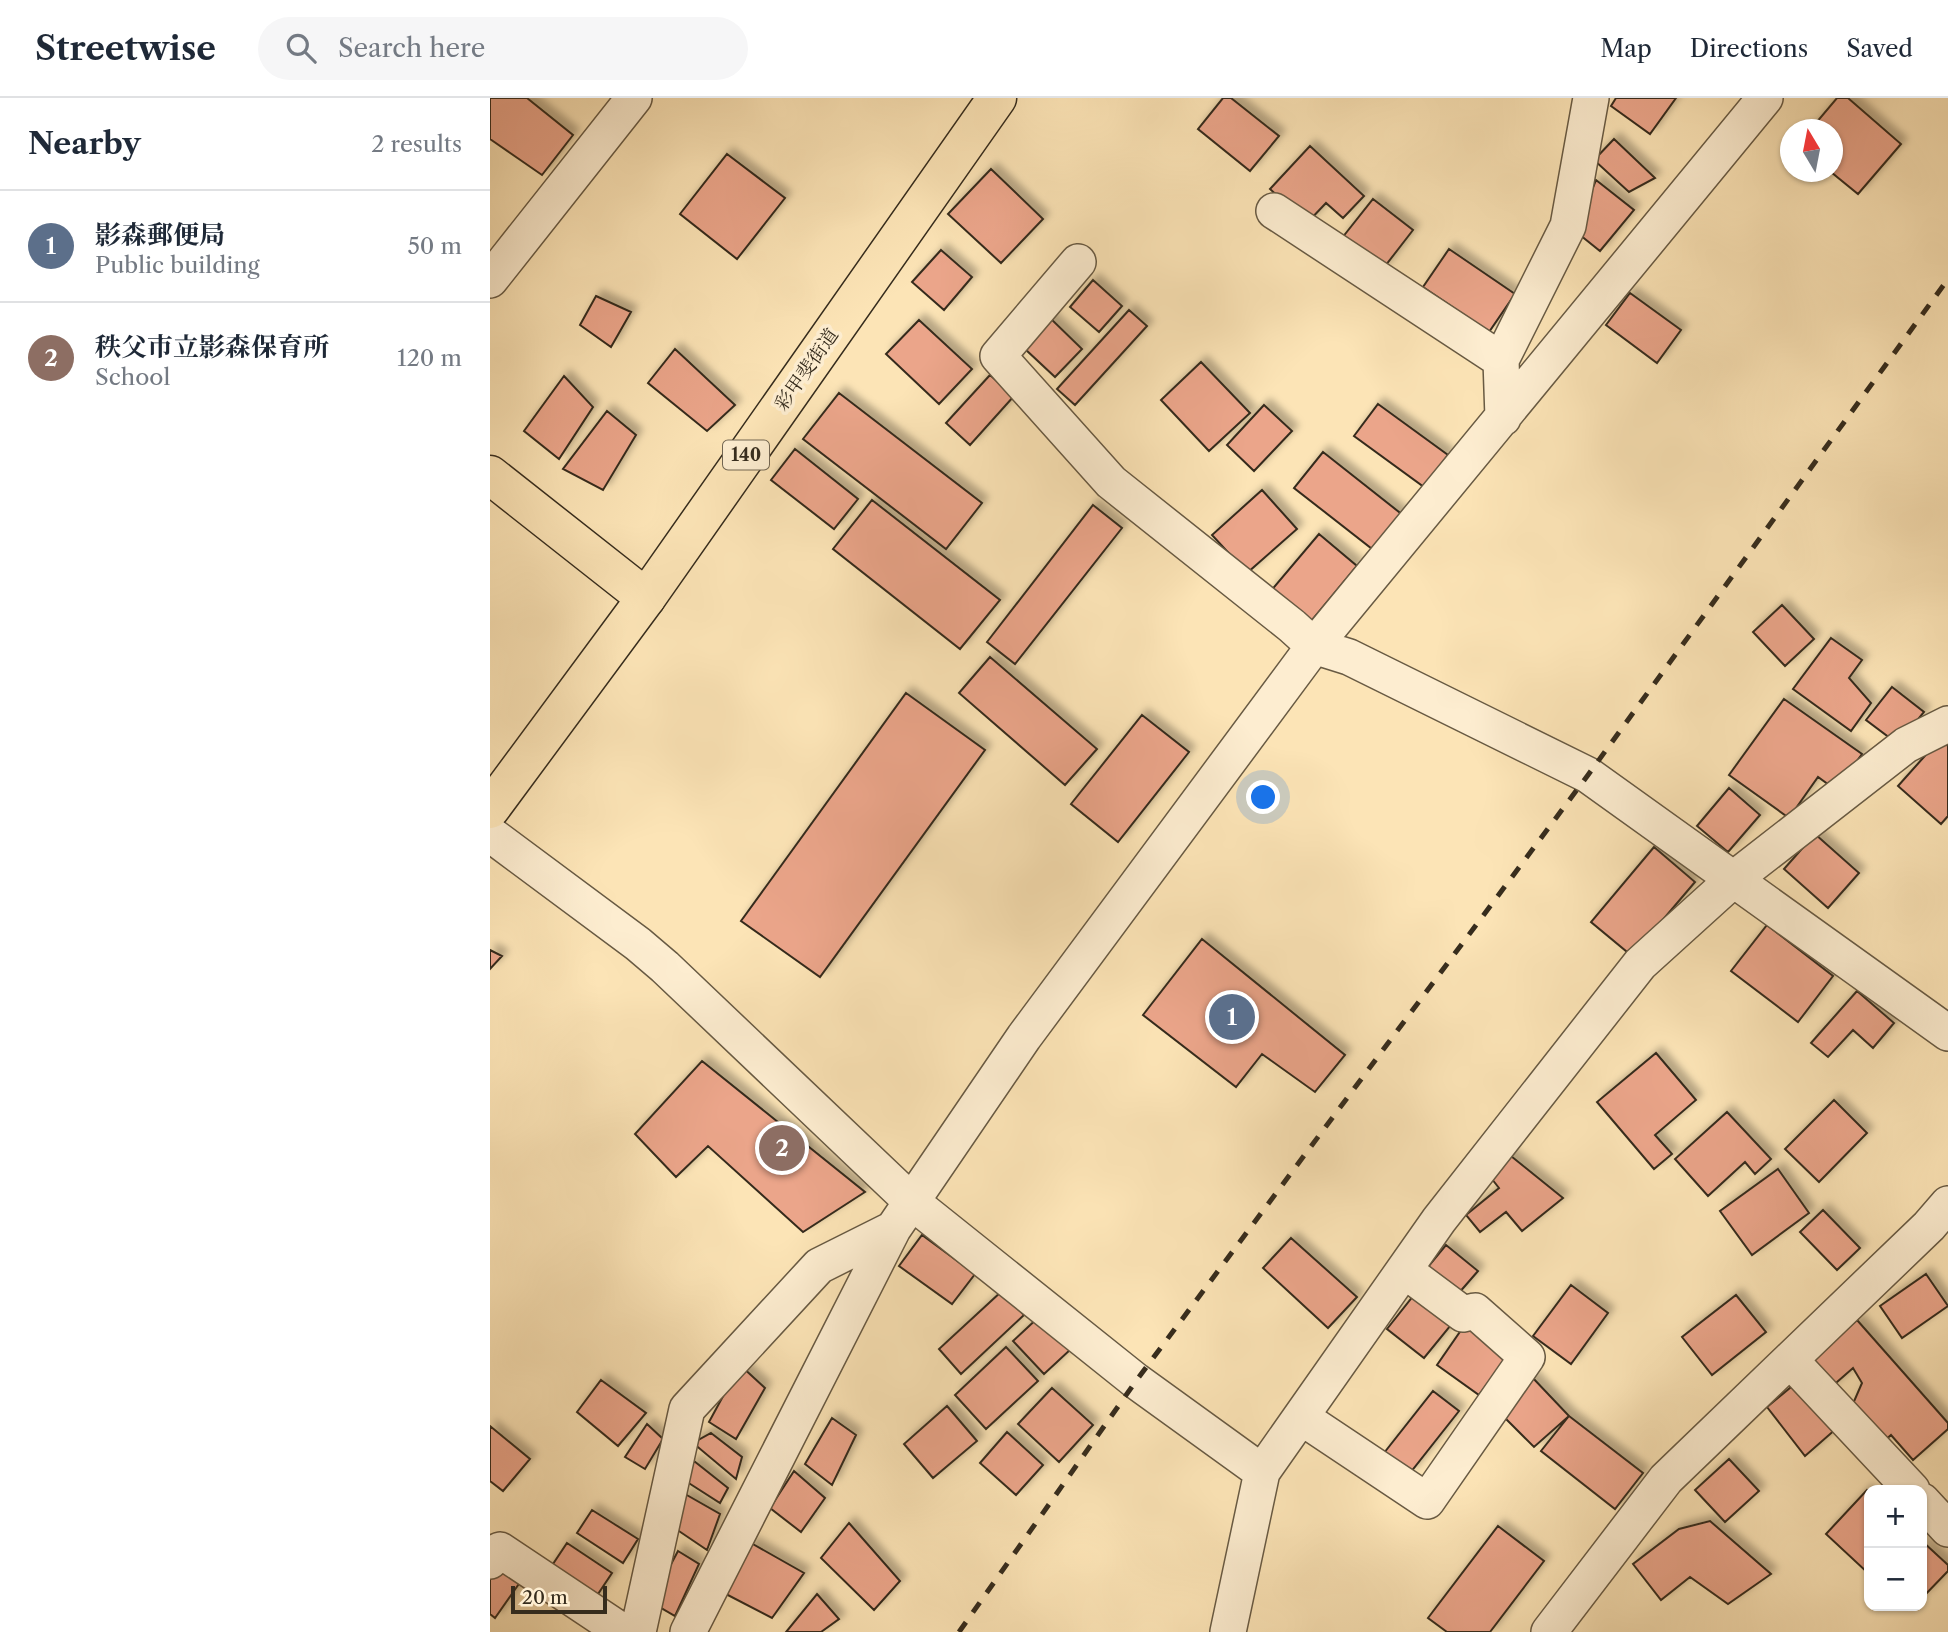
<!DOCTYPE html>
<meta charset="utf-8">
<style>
:root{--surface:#fff;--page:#f6f6f7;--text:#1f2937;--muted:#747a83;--line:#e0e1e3;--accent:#8f2418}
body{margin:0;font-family:"Libre Caslon Text","Noto Serif JP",serif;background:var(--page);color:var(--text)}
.controls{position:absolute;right:21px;bottom:21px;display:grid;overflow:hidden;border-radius:14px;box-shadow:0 2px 5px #0004}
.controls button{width:63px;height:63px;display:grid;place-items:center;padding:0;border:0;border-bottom:2px solid var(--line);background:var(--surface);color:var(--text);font:35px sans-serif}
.compass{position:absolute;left:1290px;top:21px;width:63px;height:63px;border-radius:50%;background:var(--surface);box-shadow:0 2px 5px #0004;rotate:350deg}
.scale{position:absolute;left:21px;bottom:18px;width:96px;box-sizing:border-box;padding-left:7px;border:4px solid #362c1d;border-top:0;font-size:19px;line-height:24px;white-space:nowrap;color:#362c1d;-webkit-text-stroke:5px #fdedd0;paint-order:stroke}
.you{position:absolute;left:774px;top:700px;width:24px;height:24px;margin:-18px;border:5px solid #fff;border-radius:50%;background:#1a73e8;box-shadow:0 0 0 10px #1a73e833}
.badge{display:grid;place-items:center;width:46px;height:46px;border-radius:50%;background:var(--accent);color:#fff;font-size:23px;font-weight:700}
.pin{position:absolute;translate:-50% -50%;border:4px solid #fff;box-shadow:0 2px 7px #0006}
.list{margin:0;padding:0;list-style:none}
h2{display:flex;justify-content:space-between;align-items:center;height:91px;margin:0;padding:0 28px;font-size:30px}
h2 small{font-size:23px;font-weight:400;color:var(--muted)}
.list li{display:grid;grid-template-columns:46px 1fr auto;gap:21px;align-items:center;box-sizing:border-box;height:112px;padding:0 28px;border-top:2px solid var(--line)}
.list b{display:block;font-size:26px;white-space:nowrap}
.list p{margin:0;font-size:23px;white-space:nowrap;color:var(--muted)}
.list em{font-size:23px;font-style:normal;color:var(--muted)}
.icon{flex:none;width:38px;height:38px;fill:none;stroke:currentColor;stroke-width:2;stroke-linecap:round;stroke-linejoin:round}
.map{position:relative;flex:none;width:1458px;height:1534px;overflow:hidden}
header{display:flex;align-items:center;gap:42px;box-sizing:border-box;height:98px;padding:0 35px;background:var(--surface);border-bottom:2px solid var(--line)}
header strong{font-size:33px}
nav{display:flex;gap:38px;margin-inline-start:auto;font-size:24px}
.search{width:490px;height:63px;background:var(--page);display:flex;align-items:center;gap:18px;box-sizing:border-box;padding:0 24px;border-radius:38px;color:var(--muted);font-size:26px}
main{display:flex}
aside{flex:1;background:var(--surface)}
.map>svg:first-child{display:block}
.building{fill:#eba58a;stroke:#362c1d;stroke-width:2;filter:url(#shadow)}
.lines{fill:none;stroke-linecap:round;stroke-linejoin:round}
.minor-casing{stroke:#685a43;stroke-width:38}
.major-casing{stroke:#362c1d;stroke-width:41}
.highway-casing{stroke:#362c1d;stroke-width:41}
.minor{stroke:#fdedd0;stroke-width:35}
.major{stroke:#fce4b6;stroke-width:38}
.highway{stroke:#fce4b6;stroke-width:38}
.rail{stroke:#362c1d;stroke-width:5;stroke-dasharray:12 12;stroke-linecap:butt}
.labels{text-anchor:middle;stroke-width:7;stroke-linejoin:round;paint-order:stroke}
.shield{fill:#fdedd0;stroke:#726653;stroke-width:2}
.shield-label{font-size:18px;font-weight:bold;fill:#362c1d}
.street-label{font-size:19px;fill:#362c1d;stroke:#fdedd0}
</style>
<header>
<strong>Streetwise</strong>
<div class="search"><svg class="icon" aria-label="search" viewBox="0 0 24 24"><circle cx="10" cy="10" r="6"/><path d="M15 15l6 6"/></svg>Search here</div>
<nav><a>Map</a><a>Directions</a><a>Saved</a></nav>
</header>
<main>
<aside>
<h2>Nearby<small>2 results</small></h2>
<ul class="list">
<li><span class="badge" style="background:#5c6f8a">1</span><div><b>影森郵便局</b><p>Public building</p></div><em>50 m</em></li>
<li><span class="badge" style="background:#8d6e63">2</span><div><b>秩父市立影森保育所</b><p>School</p></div><em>120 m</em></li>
</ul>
</aside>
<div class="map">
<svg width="1458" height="1534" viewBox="0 0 1458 1534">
<defs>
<filter id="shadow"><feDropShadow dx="6" dy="-6" stdDeviation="3.5" flood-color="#0004"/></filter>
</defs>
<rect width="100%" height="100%" fill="#fce4b6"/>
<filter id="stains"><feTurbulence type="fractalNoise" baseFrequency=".00286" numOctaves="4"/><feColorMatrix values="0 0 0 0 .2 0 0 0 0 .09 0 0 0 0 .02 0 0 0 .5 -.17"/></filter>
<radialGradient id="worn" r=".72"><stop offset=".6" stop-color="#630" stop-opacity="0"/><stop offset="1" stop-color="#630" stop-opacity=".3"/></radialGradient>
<path class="building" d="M 0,0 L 37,0 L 83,37 L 52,77 L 0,41 Z
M 733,0 L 741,0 L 789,38 L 760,73 L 708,31 Z
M 1126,0 L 1186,0 L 1160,36 L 1121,8 Z
M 1347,0 L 1358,0 L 1411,46 L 1368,96 L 1341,74 L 1342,32 L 1320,32 Z
M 1124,41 L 1165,80 L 1139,94 L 1104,62 Z
M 820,48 L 874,98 L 853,120 L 836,105 L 817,125 L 780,91 Z
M 237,56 L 295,100 L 247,161 L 190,116 Z
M 501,71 L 553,121 L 511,165 L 458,116 Z
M 1106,82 L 1144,112 L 1110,153 L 1085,133 Z
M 883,101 L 923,132 L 892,172 L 852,140 Z
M 959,151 L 1025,196 L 999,234 L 933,189 Z
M 451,152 L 482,179 L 454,212 L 422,184 Z
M 603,182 L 632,208 L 609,234 L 580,209 Z
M 1140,195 L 1191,232 L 1167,265 L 1116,227 Z
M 106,198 L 141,214 L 121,249 L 90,227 Z
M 639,212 L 657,228 L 585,307 L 567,291 Z
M 557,217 L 592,251 L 565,279 L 534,250 Z
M 429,222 L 482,271 L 449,306 L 396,256 Z
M 185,251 L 245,307 L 217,333 L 158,285 Z
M 711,264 L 760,315 L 719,353 L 671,302 Z
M 500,277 L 524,298 L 480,347 L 456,325 Z
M 74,278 L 103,309 L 69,361 L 34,333 Z
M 349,295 L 492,405 L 456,451 L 313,341 Z
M 888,306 L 958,357 L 934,389 L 864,338 Z
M 774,307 L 802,333 L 764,373 L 737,347 Z
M 117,313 L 146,337 L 113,392 L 73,371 Z
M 305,351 L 368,401 L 344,431 L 281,382 Z
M 833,354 L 914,418 L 886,454 L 804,390 Z
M 772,392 L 807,431 L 757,475 L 722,437 Z
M 382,402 L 510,502 L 470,551 L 343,451 Z
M 603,407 L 632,430 L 525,566 L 497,544 Z
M 829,436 L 867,468 L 818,527 L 779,495 Z
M 1292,507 L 1324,541 L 1295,568 L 1263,534 Z
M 1341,540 L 1372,562 L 1359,580 L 1381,605 L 1361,633 L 1303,591 Z
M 500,559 L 607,651 L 575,687 L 469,595 Z
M 1402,589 L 1434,614 L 1408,646 L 1376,622 Z
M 416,595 L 495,652 L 330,879 L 251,823 Z
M 1294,601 L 1372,656 L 1346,692 L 1328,679 L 1299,720 L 1239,677 Z
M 652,617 L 699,654 L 628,744 L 581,706 Z
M 1450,641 L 1458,648 L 1458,718 L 1451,726 L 1408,688 Z
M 1239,690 L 1270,717 L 1238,754 L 1207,728 Z
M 1325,736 L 1369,775 L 1338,810 L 1294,771 Z
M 1164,749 L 1205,784 L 1142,858 L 1101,824 Z
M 1277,827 L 1343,878 L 1308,924 L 1241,873 Z
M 712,841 L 855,957 L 825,994 L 772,956 L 746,989 L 653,917 Z
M 0,852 L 12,858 L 0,871 Z
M 1367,893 L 1404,925 L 1383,950 L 1363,932 L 1338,959 L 1321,945 Z
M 1166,955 L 1206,1002 L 1165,1037 L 1182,1056 L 1164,1071 L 1107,1004 Z
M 212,963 L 375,1094 L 313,1134 L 218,1048 L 186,1079 L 145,1036 Z
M 1344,1002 L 1377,1035 L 1329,1084 L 1295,1051 Z
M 1237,1014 L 1281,1061 L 1265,1076 L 1255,1064 L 1218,1098 L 1185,1061 Z
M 1016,1054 L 1073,1100 L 1032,1133 L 1016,1114 L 990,1134 L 976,1117 L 1009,1090 L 998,1076 Z
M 1288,1071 L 1319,1115 L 1262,1157 L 1230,1113 Z
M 1333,1112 L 1370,1150 L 1347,1172 L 1310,1134 Z
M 432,1137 L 485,1176 L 462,1206 L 409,1168 Z
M 801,1140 L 867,1199 L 838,1230 L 773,1170 Z
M 956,1147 L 988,1173 L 968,1196 L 937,1170 Z
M 1436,1176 L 1458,1208 L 1412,1240 L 1390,1208 Z
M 1081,1187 L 1118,1215 L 1081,1266 L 1043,1238 Z
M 512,1193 L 534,1217 L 471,1276 L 449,1251 Z
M 924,1197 L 961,1227 L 934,1260 L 897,1231 Z
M 1246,1197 L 1276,1234 L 1222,1277 L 1192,1239 Z
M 551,1217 L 581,1251 L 554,1276 L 523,1243 Z
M 1367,1222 L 1458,1325 L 1458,1331 L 1423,1362 L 1401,1337 L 1384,1352 L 1362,1308 L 1372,1285 L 1363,1270 L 1339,1291 L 1317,1266 Z
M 974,1228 L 1017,1259 L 989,1297 L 947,1267 Z
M 516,1249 L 548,1283 L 496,1331 L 465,1297 Z
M 250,1267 L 275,1290 L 246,1341 L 219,1324 Z
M 1041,1278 L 1079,1318 L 1044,1349 L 1007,1312 Z
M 111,1282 L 156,1315 L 128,1348 L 87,1314 Z
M 1306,1285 L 1347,1330 L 1315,1358 L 1277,1309 Z
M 562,1290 L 603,1327 L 569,1364 L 528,1326 Z
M 943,1293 L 969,1313 L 920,1375 L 894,1355 Z
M 457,1308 L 487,1343 L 443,1380 L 414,1346 Z
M 1079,1318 L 1153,1375 L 1125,1411 L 1051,1353 Z
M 342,1320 L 366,1337 L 342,1387 L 315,1366 Z
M 157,1326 L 173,1341 L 155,1371 L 135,1359 Z
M 0,1328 L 40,1361 L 13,1393 L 0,1383 Z
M 517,1334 L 553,1367 L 526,1397 L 490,1365 Z
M 221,1335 L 252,1359 L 246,1381 L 203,1345 Z
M 1239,1361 L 1269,1393 L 1235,1424 L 1205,1392 Z
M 204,1363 L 238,1390 L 230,1405 L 194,1382 Z
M 304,1373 L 335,1400 L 311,1434 L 280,1410 Z
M 1377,1392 L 1379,1394 L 1379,1476 L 1336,1436 Z
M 195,1396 L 230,1416 L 217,1452 L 180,1427 Z
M 102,1412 L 148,1441 L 133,1465 L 87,1435 Z
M 1220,1423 L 1281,1476 L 1238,1506 L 1200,1479 L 1171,1502 L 1143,1466 L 1189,1431 Z
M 359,1425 L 410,1483 L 384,1512 L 331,1460 Z
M 1008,1428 L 1054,1463 L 1000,1534 L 957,1534 L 938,1520 Z
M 1432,1443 L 1458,1467 L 1458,1473 L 1432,1500 Z
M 77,1445 L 122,1475 L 102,1505 L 57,1475 Z
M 261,1445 L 314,1475 L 282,1520 L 232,1494 Z
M 188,1453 L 209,1466 L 185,1518 L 161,1504 Z
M 7,1462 L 33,1480 L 5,1520 L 0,1516 L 0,1473 Z
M 327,1496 L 349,1521 L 331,1534 L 296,1534 Z"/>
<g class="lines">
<defs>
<path id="minor" d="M 784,113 L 1011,262
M 588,164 L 508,258 L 621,384 L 802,528 L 824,548 L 859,559 L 1098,677 L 1458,935
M 0,182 L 144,0
M 1013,320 L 1011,262 L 1078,128 L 1101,0
M 0,736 L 148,846 L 175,869 L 422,1104 L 646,1283 L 772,1374
M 1301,1263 L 1422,1392
M 811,1319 L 937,1403 L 1037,1259 L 985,1213 L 973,1216 L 914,1172
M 1432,1403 L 1458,1431
M 0,1463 L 10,1452 L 133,1534
M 148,1534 L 197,1311 L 329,1168 L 403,1131
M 198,1534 L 403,1131 L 534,939 L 824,548 L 1275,0
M 738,1534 L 772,1374 L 949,1122 L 1150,866 L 1245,780 L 1416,647 L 1458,626
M 1059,1534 L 1176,1381 L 1439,1128 L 1458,1106"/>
<path id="major" d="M 0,377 L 156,500"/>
<path id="highway" d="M 0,711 L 156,500 L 507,0"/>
</defs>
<use href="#minor" class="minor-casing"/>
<use href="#major" class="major-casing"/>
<use href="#highway" class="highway-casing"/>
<use href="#minor" class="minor"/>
<use href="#major" class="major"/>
<use href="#highway" class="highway"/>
<path class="rail" d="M 469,1534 L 646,1283 L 1098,677 L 1458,181"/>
</g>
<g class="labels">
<rect class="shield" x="233" y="342.5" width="46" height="29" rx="5"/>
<g class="shield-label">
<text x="256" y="363">140</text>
</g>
<g class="street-label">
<text transform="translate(316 271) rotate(-55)" y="7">彩甲斐街道</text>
</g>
</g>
<rect width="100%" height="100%" filter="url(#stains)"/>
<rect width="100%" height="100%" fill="url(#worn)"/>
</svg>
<div class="controls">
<button>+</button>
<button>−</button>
</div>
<svg class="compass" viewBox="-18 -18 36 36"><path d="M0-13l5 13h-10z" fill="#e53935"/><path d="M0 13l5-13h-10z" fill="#747a83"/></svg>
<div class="scale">20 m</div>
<div class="you"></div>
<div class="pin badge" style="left:742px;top:919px;background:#5c6f8a">1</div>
<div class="pin badge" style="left:292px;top:1050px;background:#8d6e63">2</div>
</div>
</main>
